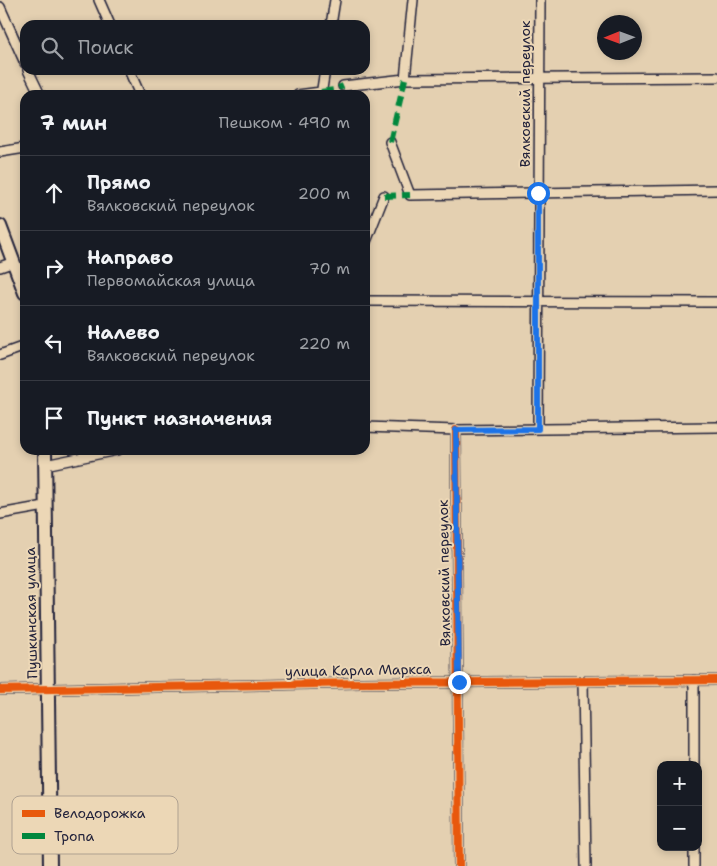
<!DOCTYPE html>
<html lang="ru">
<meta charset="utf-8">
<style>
:root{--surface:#171b24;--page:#242831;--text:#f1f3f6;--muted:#9ea1a6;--line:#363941}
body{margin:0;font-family:"Shantell Sans",sans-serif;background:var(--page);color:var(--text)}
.controls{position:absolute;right:15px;bottom:15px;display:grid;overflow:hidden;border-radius:10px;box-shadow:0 2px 8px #0003}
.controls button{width:45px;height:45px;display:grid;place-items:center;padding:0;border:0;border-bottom:1px solid var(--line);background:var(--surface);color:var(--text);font:25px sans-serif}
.compass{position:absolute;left:597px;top:15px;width:45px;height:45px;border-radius:50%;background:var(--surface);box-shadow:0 2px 8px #0003;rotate:269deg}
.stop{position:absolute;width:15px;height:15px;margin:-11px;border:4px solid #1a73e8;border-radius:50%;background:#fff}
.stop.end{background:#1a73e8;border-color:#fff;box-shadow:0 1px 5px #0008}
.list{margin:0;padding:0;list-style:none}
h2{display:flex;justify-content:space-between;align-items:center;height:65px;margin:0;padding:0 20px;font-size:21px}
h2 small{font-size:16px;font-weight:400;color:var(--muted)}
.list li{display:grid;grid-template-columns:32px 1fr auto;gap:15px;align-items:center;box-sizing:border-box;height:75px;padding:0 20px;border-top:1px solid var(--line)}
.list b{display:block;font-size:19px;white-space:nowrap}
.list p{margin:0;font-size:16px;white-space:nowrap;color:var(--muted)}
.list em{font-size:16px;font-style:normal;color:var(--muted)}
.icon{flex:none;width:28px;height:28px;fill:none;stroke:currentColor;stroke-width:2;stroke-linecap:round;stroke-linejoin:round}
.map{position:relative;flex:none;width:717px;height:866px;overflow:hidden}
.search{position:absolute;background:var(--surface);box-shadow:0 2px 8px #0003;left:20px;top:20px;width:350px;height:55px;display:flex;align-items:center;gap:12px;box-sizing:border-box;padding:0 18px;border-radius:15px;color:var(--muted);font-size:19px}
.panel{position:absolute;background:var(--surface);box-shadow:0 2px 8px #0003;left:20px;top:90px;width:350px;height:365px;border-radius:15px}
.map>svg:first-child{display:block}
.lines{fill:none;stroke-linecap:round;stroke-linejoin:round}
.street-casing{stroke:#22223b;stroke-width:12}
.secondary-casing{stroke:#22223b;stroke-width:16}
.street{stroke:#ecd7b6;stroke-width:9}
.secondary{stroke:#ecd7b6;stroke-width:12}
.quiet{stroke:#00873e;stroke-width:6;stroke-dasharray:12 6;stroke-linecap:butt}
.cycleway-casing{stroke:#ecd7b6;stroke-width:11}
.cycleway{stroke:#e8590c;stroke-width:8}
.route{stroke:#1a73e8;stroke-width:6}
.labels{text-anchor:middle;stroke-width:4;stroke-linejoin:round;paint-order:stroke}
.street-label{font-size:14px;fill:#22223b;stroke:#ecd7b6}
.key{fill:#ecd7b6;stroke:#afa191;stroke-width:1}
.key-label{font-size:14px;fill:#22223b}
</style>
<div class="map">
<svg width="717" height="866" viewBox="0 0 717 866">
<rect width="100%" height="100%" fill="#e4d0b1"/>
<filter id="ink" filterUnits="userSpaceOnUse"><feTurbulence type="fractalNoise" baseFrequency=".02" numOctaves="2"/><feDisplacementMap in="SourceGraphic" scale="10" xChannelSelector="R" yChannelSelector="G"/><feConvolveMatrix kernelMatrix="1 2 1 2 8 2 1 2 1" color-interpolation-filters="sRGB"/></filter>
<g filter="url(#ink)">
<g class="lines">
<defs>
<path id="street" d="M 99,0 L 110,25
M 0,7 L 25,63
M 331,25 L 335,0
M 28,70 L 40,95
M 129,70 L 140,95
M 405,79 L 413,0
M 343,86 L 405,79 L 717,77
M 298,95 L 321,92
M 321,95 L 325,70
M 390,142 L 410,195 L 717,190
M 0,152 L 25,148
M 365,244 L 384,196
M 0,267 L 14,262
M 365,301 L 717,302
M 0,355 L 25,346
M 365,427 L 456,430 L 717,427
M 538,429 L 540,0
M 456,430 L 459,866
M 45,465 L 117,450
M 0,514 L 45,506
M 694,680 L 694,765
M 583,681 L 586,866
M 0,690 L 361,683 L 717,680
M 694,847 L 694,866"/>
<path id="secondary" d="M 0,226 L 25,293
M 45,450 L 50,866"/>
</defs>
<use href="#street" class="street-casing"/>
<use href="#secondary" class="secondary-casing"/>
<use href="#street" class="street"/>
<use href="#secondary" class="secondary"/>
<path class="quiet" d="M 321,92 L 334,90 L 343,86
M 390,142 L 405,79
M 384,196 L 410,195"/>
<defs>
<path id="cycleway" d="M 456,430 L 459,866
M 0,690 L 361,683 L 717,680"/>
</defs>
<use href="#cycleway" class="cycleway-casing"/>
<use href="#cycleway" class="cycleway"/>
</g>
</g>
<g class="lines" filter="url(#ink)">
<path class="route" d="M 459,682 L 456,430 L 538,429 L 538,193"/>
</g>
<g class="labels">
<g class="street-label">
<text transform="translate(525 94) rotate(-90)" y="5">Вялковский переулок</text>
<text transform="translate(444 573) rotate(-91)" y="5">Вялковский переулок</text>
<text transform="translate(31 613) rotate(-91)" y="5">Пушкинская улица</text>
<text transform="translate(358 670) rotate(-1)" y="5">улица Карла Маркса</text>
</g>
</g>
<rect x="12" y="796" width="166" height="58" rx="8" class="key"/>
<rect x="22" y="810" width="23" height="7" fill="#e8590c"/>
<rect x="22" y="833" width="23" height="6" fill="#00873e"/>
<g class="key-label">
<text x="54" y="818">Велодорожка</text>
<text x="54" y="841">Тропа</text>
</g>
</svg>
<div class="controls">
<button>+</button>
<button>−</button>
</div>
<svg class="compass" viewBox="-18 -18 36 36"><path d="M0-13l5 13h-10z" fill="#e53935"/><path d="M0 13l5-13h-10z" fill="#9ea1a6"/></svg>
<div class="stop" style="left:538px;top:193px"></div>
<div class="stop end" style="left:459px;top:682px"></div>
<div class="search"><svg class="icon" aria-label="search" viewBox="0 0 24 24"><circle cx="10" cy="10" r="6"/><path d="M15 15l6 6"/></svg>Поиск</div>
<section class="panel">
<h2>7 мин<small>Пешком · 490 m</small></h2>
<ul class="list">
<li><svg class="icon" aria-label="ahead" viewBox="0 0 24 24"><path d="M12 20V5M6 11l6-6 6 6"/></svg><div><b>Прямо</b><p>Вялковский переулок</p></div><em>200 m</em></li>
<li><svg class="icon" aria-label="right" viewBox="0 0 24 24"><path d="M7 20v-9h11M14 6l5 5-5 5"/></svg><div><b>Направо</b><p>Первомайская улица</p></div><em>70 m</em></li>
<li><svg class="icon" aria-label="left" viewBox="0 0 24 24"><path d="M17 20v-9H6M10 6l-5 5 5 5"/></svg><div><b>Налево</b><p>Вялковский переулок</p></div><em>220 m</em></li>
<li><svg class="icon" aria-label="arrive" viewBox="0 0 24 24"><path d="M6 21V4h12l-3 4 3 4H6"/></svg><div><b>Пункт назначения</b></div></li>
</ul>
</section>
</div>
